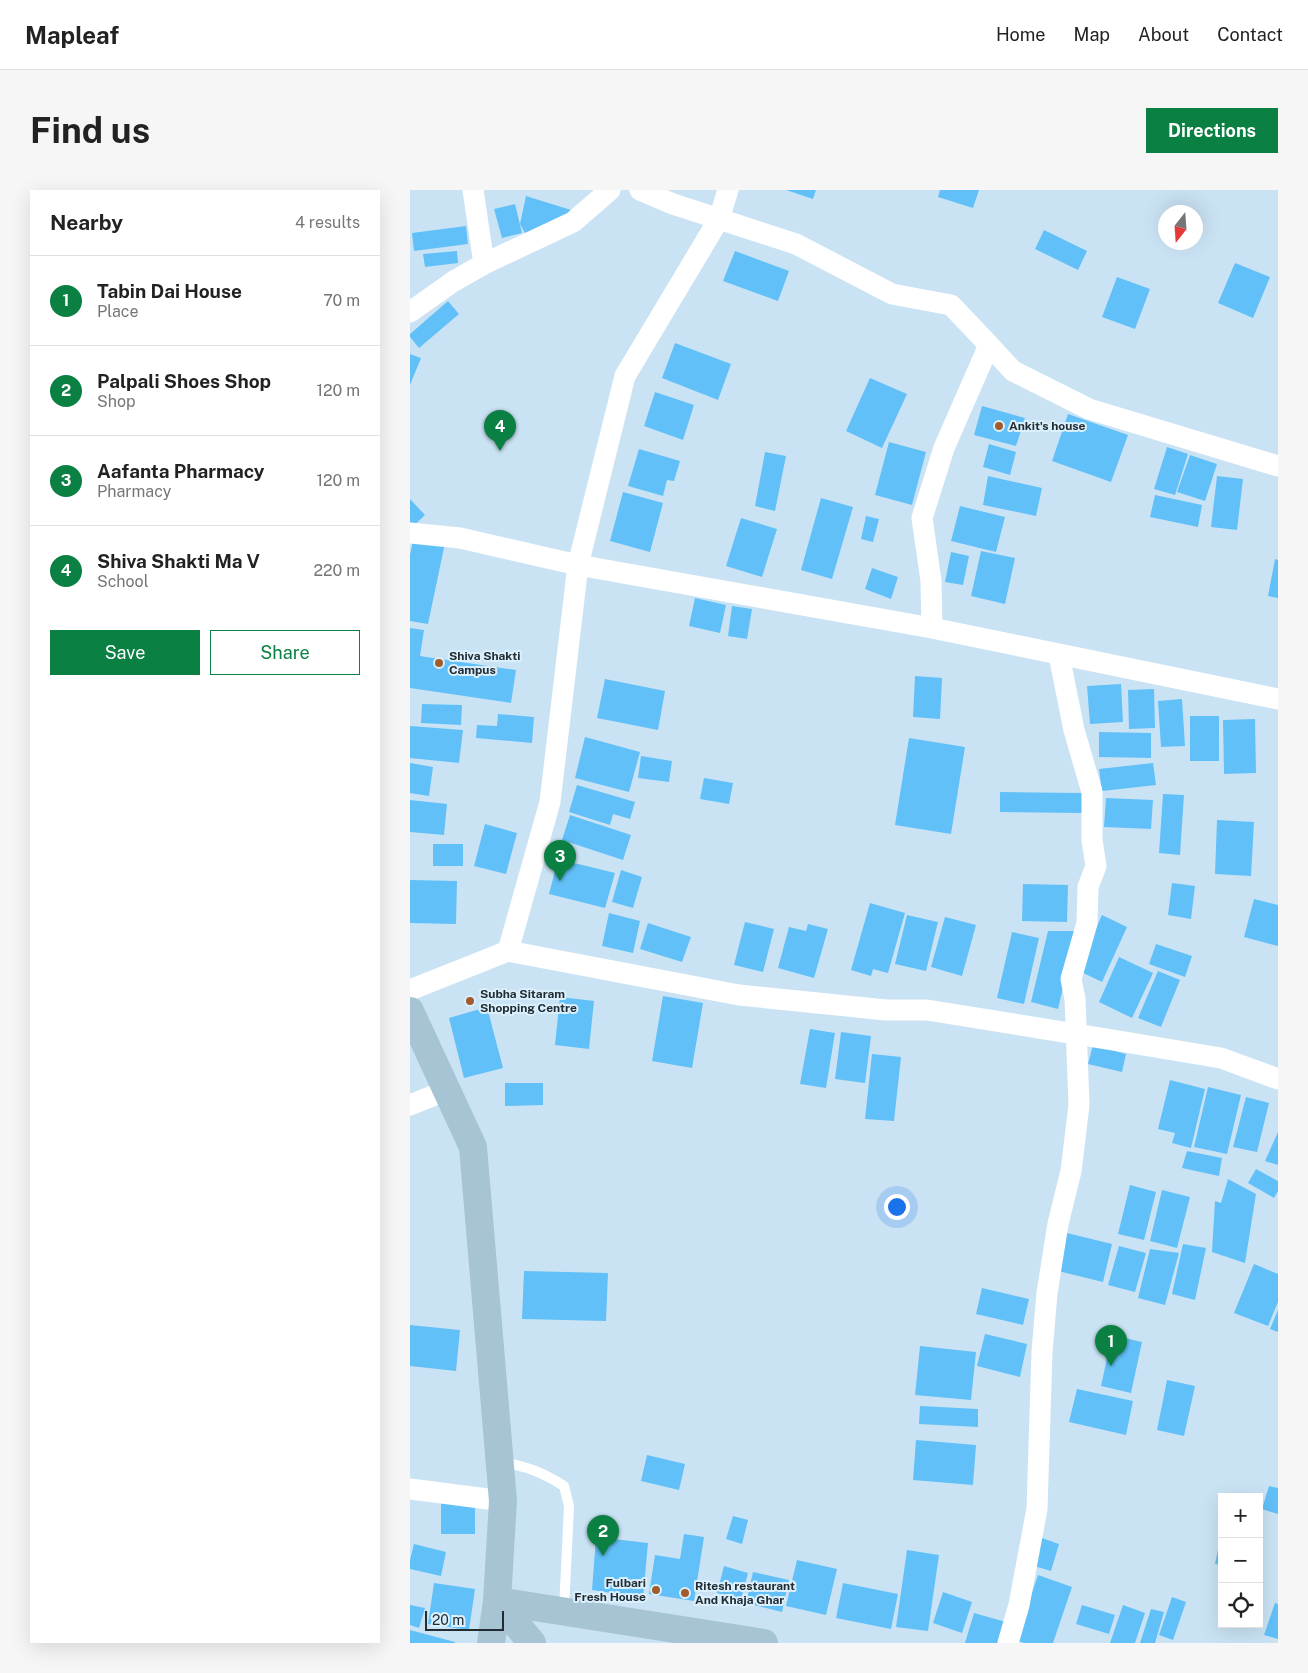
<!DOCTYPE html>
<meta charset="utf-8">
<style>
:root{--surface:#fff;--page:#f6f6f6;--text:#222;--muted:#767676;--line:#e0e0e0;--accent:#0b8043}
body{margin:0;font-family:"Public Sans",sans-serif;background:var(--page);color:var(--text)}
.controls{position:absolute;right:15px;bottom:15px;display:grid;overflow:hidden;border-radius:0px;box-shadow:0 5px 20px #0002}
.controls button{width:45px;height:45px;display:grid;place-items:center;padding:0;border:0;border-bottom:1px solid var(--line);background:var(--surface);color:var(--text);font:25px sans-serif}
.compass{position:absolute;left:748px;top:15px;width:45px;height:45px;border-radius:50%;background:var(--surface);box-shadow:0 5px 20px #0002;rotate:197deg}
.scale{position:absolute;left:15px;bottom:12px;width:79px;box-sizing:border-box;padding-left:5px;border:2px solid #222c32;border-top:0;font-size:14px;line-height:18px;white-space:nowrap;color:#222c32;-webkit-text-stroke:4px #dbf0fd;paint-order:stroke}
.you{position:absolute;left:486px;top:1016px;width:18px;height:18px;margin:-12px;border:4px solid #fff;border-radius:50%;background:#1a73e8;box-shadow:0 0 0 8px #1a73e833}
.badge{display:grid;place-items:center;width:32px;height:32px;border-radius:50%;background:var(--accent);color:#fff;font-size:16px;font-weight:700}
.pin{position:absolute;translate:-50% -41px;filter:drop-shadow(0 1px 2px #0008)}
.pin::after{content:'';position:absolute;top:26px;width:18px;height:15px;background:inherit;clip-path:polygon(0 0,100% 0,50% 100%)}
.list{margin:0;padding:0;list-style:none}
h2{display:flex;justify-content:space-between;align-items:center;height:65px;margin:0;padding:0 20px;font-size:21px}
h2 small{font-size:16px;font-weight:400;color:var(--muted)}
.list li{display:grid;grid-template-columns:32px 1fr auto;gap:15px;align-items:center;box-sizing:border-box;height:90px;padding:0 20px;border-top:1px solid var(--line)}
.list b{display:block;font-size:19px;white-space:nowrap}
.list p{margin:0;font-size:16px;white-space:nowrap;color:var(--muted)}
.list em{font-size:16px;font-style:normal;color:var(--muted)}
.actions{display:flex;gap:10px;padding:15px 20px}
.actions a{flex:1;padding:11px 0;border:1px solid var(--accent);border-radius:0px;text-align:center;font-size:18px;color:var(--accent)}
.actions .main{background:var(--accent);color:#fff}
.icon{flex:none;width:28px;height:28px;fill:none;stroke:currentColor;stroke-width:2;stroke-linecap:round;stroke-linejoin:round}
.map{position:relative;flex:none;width:868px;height:1453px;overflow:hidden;border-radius:0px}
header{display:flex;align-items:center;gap:30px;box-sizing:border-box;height:70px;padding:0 25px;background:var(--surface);border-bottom:1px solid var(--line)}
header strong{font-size:24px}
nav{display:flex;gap:28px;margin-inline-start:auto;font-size:18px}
.intro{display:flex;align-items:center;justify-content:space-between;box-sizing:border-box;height:120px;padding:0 30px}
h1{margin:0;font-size:35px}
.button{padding:12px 22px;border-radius:0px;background:var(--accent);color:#fff;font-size:18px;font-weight:700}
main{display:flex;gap:30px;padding:0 30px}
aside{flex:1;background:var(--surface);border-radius:0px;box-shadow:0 5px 20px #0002}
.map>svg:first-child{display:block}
.building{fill:#62c0f8}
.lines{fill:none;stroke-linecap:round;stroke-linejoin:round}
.lane{stroke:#fff;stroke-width:10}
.street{stroke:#fff;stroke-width:21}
.secondary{stroke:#a7c4d4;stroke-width:28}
.poi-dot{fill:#a05c2d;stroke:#dbf0fd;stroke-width:2}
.labels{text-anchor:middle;stroke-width:4;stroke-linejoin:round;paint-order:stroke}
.poi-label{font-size:12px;font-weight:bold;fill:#222c32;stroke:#dbf0fd;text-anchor:start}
</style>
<header>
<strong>Mapleaf</strong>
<nav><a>Home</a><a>Map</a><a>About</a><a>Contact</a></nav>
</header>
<div class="intro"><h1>Find us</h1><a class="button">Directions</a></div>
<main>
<aside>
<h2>Nearby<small>4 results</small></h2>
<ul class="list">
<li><span class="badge">1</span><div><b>Tabin Dai House</b><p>Place</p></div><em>70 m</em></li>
<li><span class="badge">2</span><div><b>Palpali Shoes Shop</b><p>Shop</p></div><em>120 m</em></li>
<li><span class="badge">3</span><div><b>Aafanta Pharmacy</b><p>Pharmacy</p></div><em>120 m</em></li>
<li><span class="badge">4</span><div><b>Shiva Shakti Ma V</b><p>School</p></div><em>220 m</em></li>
</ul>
<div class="actions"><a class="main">Save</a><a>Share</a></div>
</aside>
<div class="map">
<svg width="868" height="1453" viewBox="0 0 868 1453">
<rect width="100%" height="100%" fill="#cae3f4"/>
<path class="building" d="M 376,0 L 406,0 L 403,9 Z
M 530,0 L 569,0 L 563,18 L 528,7 Z
M 116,6 L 161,20 L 146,34 L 115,43 L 110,34 Z
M 105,14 L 112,43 L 92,48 L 84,19 Z
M 56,36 L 58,54 L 4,61 L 2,43 Z
M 634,40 L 677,61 L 668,80 L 625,59 Z
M 47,61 L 48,73 L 15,77 L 13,64 Z
M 325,61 L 379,81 L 368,111 L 313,91 Z
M 825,73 L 860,87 L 843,128 L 808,113 Z
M 707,87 L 740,99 L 725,139 L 692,127 Z
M 38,111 L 49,124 L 9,158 L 0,147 L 0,144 Z
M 265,153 L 321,174 L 308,210 L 252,188 Z
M 0,164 L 11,168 L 0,195 Z
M 460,188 L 497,204 L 472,258 L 436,241 Z
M 245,202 L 284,215 L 273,250 L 234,236 Z
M 572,216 L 615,228 L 606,256 L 564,245 Z
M 658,224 L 718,245 L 701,292 L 642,271 Z
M 479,252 L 516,262 L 502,315 L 465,305 Z
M 579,254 L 606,262 L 600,285 L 573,277 Z
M 757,257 L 778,264 L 765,305 L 744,299 Z
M 229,259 L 270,271 L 264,291 L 257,290 L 253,306 L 218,296 Z
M 355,262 L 376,266 L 365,321 L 345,316 Z
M 780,265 L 807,274 L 795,311 L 767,302 Z
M 578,286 L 632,298 L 626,326 L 573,315 Z
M 807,286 L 833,289 L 827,340 L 801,337 Z
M 213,302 L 253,313 L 240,362 L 200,351 Z
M 745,305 L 792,315 L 788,337 L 740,327 Z
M 411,308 L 443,317 L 422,389 L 391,380 Z
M 0,309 L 15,325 L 0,339 Z
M 550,316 L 595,327 L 586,362 L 541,351 Z
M 456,326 L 469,329 L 463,352 L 451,349 Z
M 331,328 L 367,339 L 352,387 L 316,376 Z
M 4,346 L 35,353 L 18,434 L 0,431 L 0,365 Z
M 571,361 L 605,368 L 595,414 L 561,406 Z
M 541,362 L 559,366 L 553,395 L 535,392 Z
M 865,369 L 868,370 L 868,408 L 858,406 Z
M 462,378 L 488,387 L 481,409 L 455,399 Z
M 285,408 L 316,415 L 310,443 L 279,436 Z
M 322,416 L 342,419 L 337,449 L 318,446 Z
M 0,438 L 14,440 L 10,466 L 106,480 L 101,513 L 0,498 Z
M 505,486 L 532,488 L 530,529 L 503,527 Z
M 195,489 L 255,501 L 248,540 L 187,528 Z
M 711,494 L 713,532 L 680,534 L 677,496 Z
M 744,499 L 745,538 L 719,539 L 718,500 Z
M 772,509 L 775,556 L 751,557 L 748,511 Z
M 12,514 L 52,515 L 51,535 L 11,533 Z
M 88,524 L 124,527 L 122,553 L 66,548 L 67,535 L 87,536 Z
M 780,526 L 809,526 L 809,571 L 780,571 Z
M 845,529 L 846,583 L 814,584 L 813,530 Z
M 0,536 L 53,540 L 49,573 L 0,568 Z
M 689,542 L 741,543 L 741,568 L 689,567 Z
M 175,547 L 230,562 L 219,602 L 165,588 Z
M 499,548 L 555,557 L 541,644 L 485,635 Z
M 231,566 L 262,571 L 259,592 L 228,588 Z
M 0,573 L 23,577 L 19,606 L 0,603 Z
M 743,573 L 746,595 L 692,601 L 689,579 Z
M 294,588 L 323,593 L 319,614 L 290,609 Z
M 167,595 L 225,612 L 220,629 L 203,624 L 200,635 L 159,622 Z
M 590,602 L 672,603 L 672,623 L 590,622 Z
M 753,604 L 774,605 L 770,665 L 749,663 Z
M 696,608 L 743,610 L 741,639 L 694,637 Z
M 0,610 L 37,614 L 34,645 L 0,642 Z
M 160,625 L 221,645 L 213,670 L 152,650 Z
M 807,630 L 844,632 L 841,686 L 805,684 Z
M 75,634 L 107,643 L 96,684 L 64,676 Z
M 23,654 L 53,654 L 53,676 L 23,676 Z
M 148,669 L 205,683 L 195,718 L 139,704 Z
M 211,680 L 232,687 L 223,718 L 202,712 Z
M 0,690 L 47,691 L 46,734 L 0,733 Z
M 762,693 L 785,696 L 781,729 L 758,725 Z
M 613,694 L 658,695 L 657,732 L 612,731 Z
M 844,709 L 868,715 L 868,756 L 834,747 Z
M 460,713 L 495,723 L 478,783 L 463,779 L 461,786 L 441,780 Z
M 199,723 L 230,731 L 223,763 L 192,756 Z
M 497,725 L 528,732 L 516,781 L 485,774 Z
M 692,725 L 717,737 L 692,792 L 667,780 Z
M 535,727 L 566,735 L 552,786 L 521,777 Z
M 335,732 L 364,739 L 353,782 L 324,775 Z
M 238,733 L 281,747 L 272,772 L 230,759 Z
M 398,734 L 418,739 L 404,788 L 368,778 L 379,737 L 396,741 Z
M 638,741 L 666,741 L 648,819 L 621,812 Z
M 602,742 L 629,748 L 614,814 L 587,808 Z
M 746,754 L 782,766 L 775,787 L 739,774 Z
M 709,767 L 743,783 L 722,828 L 689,812 Z
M 748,781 L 770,790 L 751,837 L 728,828 Z
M 253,806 L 293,813 L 282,878 L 242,871 Z
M 150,807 L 184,811 L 179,859 L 145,855 Z
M 77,817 L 93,878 L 54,888 L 39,828 Z
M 400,839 L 425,843 L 416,898 L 390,894 Z
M 431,842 L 461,846 L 455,893 L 425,889 Z
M 683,855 L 716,864 L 712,882 L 678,874 Z
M 462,864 L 491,867 L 484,931 L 455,929 Z
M 760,890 L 795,899 L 781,958 L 762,953 L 765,943 L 748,939 Z
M 95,893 L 133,893 L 133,915 L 95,916 Z
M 798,897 L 831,905 L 817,964 L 784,957 Z
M 836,907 L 859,913 L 847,962 L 823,957 Z
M 868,942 L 868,975 L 855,971 Z
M 777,961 L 812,968 L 809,986 L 772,978 Z
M 846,979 L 868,991 L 868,1001 L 864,1008 L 838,993 Z
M 818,989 L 846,1004 L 835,1073 L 802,1062 L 805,1011 L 811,1013 Z
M 720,995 L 746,1002 L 734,1050 L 708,1044 Z
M 752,1000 L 780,1007 L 767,1058 L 740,1051 Z
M 657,1043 L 702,1054 L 693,1092 L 648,1081 Z
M 773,1054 L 796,1058 L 785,1110 L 762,1104 Z
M 709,1056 L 736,1063 L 725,1102 L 698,1095 Z
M 740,1059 L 769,1063 L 755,1115 L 728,1108 Z
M 844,1074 L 868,1084 L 868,1112 L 858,1136 L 824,1123 Z
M 114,1081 L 198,1083 L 196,1131 L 112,1129 Z
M 572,1098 L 619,1109 L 613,1135 L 566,1124 Z
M 868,1120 L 868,1142 L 860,1139 Z
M 0,1135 L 50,1140 L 46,1181 L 0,1176 Z
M 575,1144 L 617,1154 L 610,1187 L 567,1176 Z
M 702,1145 L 732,1152 L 721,1203 L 691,1196 Z
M 510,1156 L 566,1162 L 561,1210 L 505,1205 Z
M 757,1190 L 785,1196 L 774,1246 L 747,1240 Z
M 667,1199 L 723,1211 L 716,1245 L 659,1232 Z
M 510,1216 L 568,1219 L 568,1237 L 509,1234 Z
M 506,1250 L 566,1255 L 563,1295 L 503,1290 Z
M 237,1265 L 275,1274 L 269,1300 L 231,1291 Z
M 859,1296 L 868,1298 L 868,1324 L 852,1319 Z
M 65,1312 L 65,1344 L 31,1344 L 31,1313 Z
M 323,1326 L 338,1330 L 332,1354 L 316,1349 Z
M 274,1344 L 294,1347 L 284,1411 L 239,1404 L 245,1365 L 270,1369 Z
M 811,1345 L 812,1345 L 812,1375 L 805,1374 Z
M 186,1347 L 238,1353 L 233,1408 L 182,1400 Z
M 632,1348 L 649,1354 L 641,1381 L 624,1376 Z
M 4,1354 L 36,1362 L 31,1386 L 0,1379 L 0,1370 Z
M 497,1360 L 529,1365 L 518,1441 L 486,1437 Z
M 387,1370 L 427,1379 L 416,1425 L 376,1416 Z
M 314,1376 L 338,1383 L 331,1409 L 307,1403 Z
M 343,1382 L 379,1390 L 372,1422 L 336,1413 Z
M 628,1385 L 662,1397 L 643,1453 L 614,1453 L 606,1450 Z
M 24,1393 L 65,1399 L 59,1440 L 18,1434 Z
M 433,1393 L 488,1404 L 481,1439 L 426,1428 Z
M 533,1402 L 562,1412 L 552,1443 L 523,1433 Z
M 762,1407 L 776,1412 L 763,1450 L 749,1445 Z
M 865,1413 L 868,1414 L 868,1449 L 854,1445 Z
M 0,1415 L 15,1418 L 9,1438 L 0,1435 Z
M 672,1415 L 705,1425 L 699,1444 L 666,1434 Z
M 713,1415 L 735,1423 L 725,1453 L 700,1453 Z
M 741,1419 L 754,1422 L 745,1453 L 730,1453 Z
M 564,1423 L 596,1432 L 590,1453 L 555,1453 Z
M 0,1440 L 45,1452 L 45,1453 L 0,1453 Z"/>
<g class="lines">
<path class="lane" d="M 90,1272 C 116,1276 132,1282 154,1296 L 159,1316 L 154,1420"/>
<path class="street" d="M 63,0 L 74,74
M 230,0 L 263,14 L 386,54 L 482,104 L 541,115 L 579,155 L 534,258 L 512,328 L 521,391 L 522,438
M 0,122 L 44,91 L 74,74 L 163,32 L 200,0
M 579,155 L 603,181 L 679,219 L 868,276
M 0,343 L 50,348 L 168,375 L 522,438 L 868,509
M 98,761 L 329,805 L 476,820 L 517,820 L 715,852 L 811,868 L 868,889
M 0,800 L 98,761 L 140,612 L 168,375 L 215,186 L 309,29 L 318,0
M 0,915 L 37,900
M 0,1299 L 93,1311
M 598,1453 L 609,1415 L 627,1319 L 632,1162 L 637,1103 L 648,1034 L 661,981 L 669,915 L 665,809 L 661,789 L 677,733 L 678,697 L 686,676 L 682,650 L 682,602 L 664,540 L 649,465"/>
<path class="secondary" d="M 0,821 L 63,957 L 93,1311 L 87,1411 L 81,1453
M 87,1411 L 354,1453
M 87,1411 L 122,1453"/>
</g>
<g class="poi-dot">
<circle cx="589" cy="236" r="5"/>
<circle cx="29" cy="473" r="5"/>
<circle cx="60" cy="811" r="5"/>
<circle cx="246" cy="1400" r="5"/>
<circle cx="275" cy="1403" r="5"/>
</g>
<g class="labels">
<g class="poi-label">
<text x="599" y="240">Ankit's house</text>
<text x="39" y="470">Shiva Shakti<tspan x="39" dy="14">Campus</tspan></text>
<text x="70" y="808">Subha Sitaram<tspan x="70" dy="14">Shopping Centre</tspan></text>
<text x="236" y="1397" text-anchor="end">Fulbari<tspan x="236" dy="14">Fresh House</tspan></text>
<text x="285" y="1400">Ritesh restaurant<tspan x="285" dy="14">And Khaja Ghar</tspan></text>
</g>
</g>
</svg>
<div class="controls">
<button>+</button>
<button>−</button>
<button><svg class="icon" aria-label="locate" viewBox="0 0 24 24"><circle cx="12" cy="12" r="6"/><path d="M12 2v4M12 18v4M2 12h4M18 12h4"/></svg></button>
</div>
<svg class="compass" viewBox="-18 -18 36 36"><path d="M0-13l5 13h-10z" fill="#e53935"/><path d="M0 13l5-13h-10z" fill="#767676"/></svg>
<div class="scale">20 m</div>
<div class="you"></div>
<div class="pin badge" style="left:701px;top:1176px">1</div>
<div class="pin badge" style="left:193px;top:1366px">2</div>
<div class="pin badge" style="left:150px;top:691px">3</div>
<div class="pin badge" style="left:90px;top:261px">4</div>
</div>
</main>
